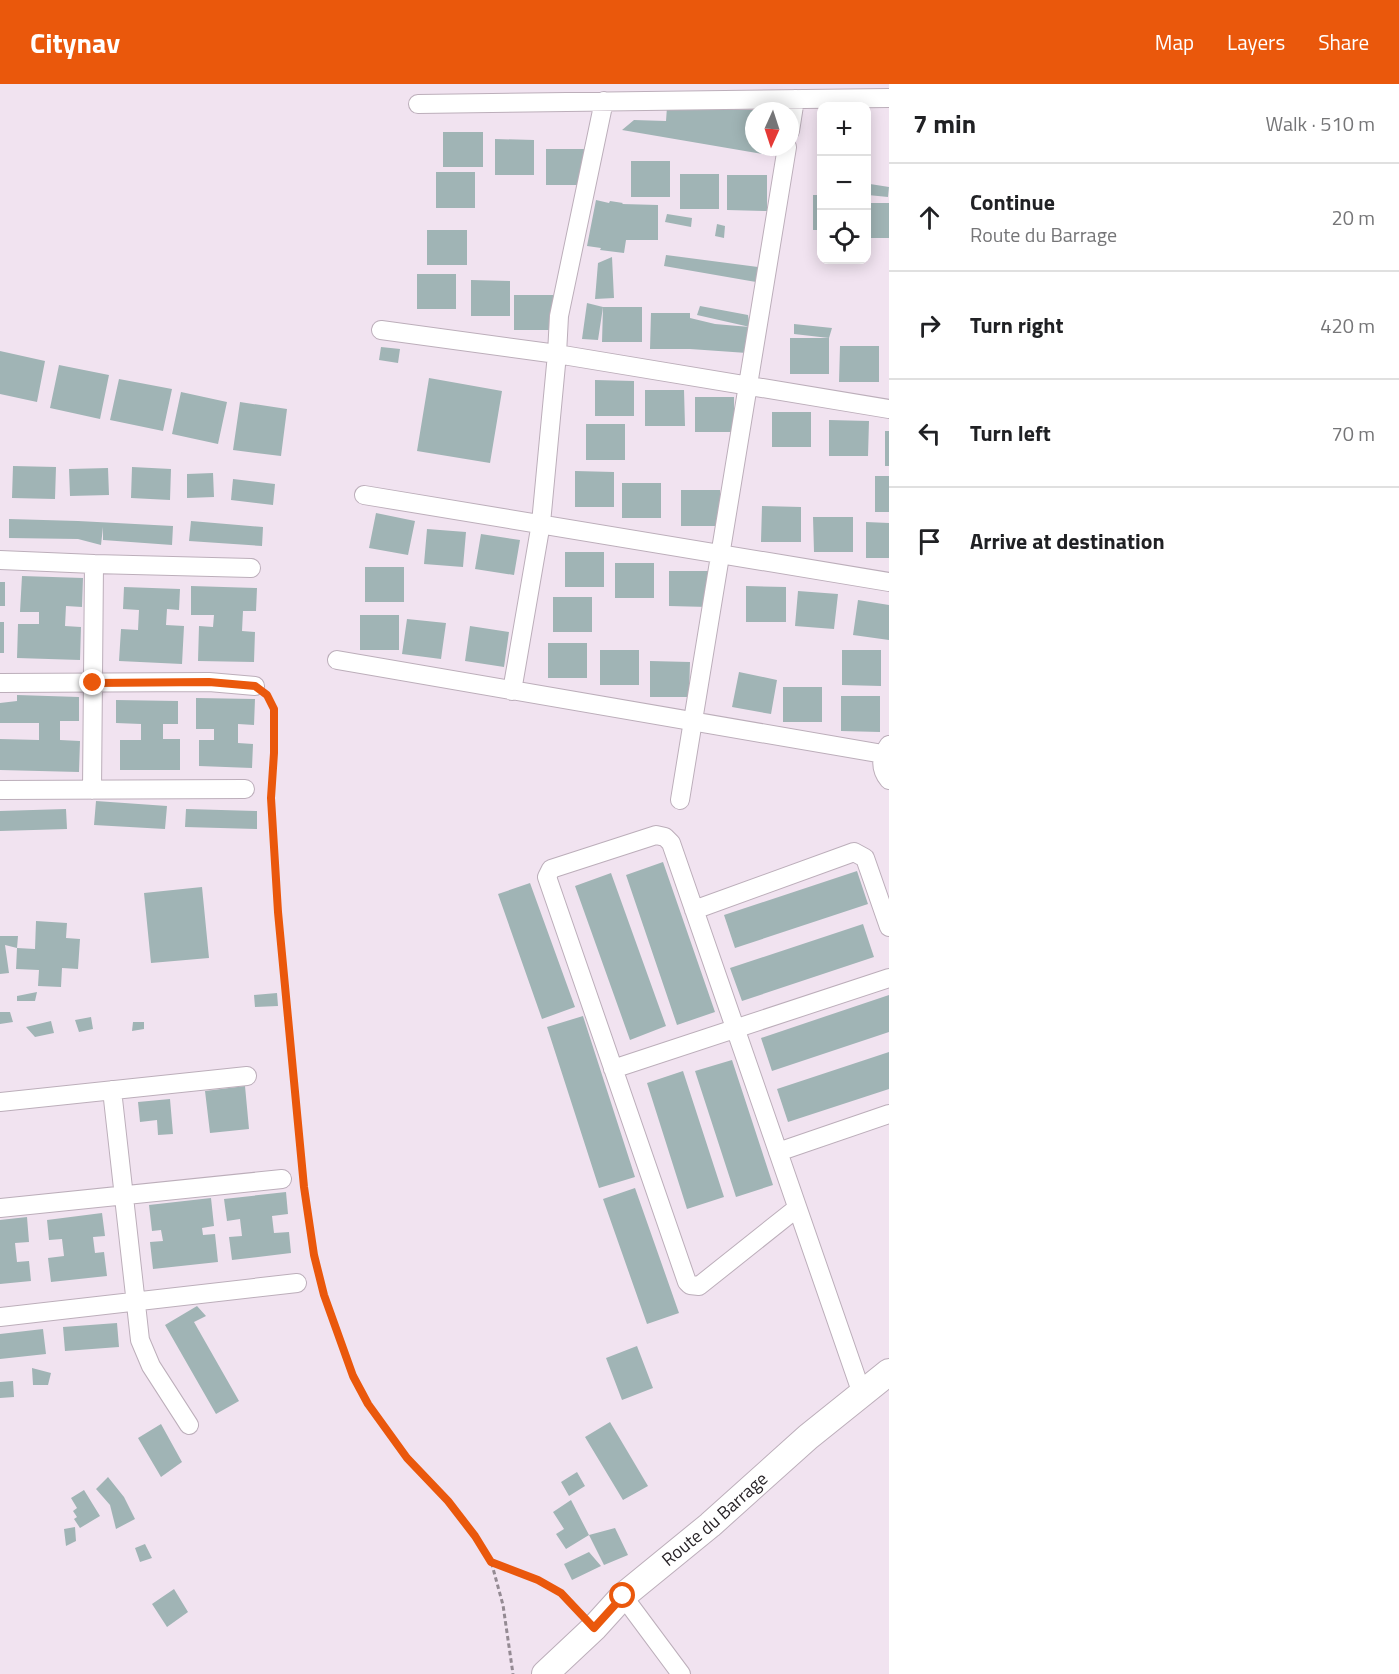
<!DOCTYPE html>
<meta charset="utf-8">
<style>
:root{--surface:#fff;--page:#f2f2f2;--text:#202124;--muted:#757577;--line:#e0e0e0;--accent:#ea580c}
body{margin:0;font-family:"Titillium Web",sans-serif;background:var(--page);color:var(--text)}
.controls{position:absolute;right:18px;top:18px;display:grid;overflow:hidden;border-radius:12px;box-shadow:0 3px 15px #0003}
.controls button{width:54px;height:54px;display:grid;place-items:center;padding:0;border:0;border-bottom:2px solid var(--line);background:var(--surface);color:var(--text);font:30px sans-serif}
.compass{position:absolute;left:745px;top:18px;width:54px;height:54px;border-radius:50%;background:var(--surface);box-shadow:0 3px 15px #0003;rotate:183deg}
.stop{position:absolute;width:18px;height:18px;margin:-14px;border:4px solid #ea580c;border-radius:50%;background:#fff}
.stop.end{background:#ea580c;border-color:#fff;box-shadow:0 2px 6px #0008}
.list{margin:0;padding:0;list-style:none}
h2{display:flex;justify-content:space-between;align-items:center;height:78px;margin:0;padding:0 24px;font-size:26px}
h2 small{font-size:20px;font-weight:400;color:var(--muted)}
.list li{display:grid;grid-template-columns:39px 1fr auto;gap:18px;align-items:center;box-sizing:border-box;height:108px;padding:0 24px;border-top:2px solid var(--line)}
.list b{display:block;font-size:22px;white-space:nowrap}
.list p{margin:0;font-size:20px;white-space:nowrap;color:var(--muted)}
.list em{font-size:20px;font-style:normal;color:var(--muted)}
.icon{flex:none;width:33px;height:33px;fill:none;stroke:currentColor;stroke-width:2;stroke-linecap:round;stroke-linejoin:round}
.map{position:relative;flex:none;width:889px;height:1590px;overflow:hidden}
header{display:flex;align-items:center;gap:36px;box-sizing:border-box;height:84px;padding:0 30px;background:var(--accent);color:#fff}
header strong{font-size:28px}
nav{display:flex;gap:33px;margin-inline-start:auto;font-size:21px}
main{display:flex}
aside{flex:1;background:var(--surface)}
.map>svg:first-child{display:block}
.building{fill:#a0b4b5}
.lines{fill:none;stroke-linecap:round;stroke-linejoin:round}
.minor-casing{stroke:#bcaeba;stroke-width:20}
.secondary-casing{stroke:#bcaeba;stroke-width:28}
.path{stroke:#948a93;stroke-width:3;stroke-dasharray:4.5 3;stroke-linecap:butt}
.minor{stroke:#fff;stroke-width:18}
.secondary{stroke:#fff;stroke-width:26}
.route{stroke:#ea580c;stroke-width:8}
.labels{text-anchor:middle;stroke-width:4.5;stroke-linejoin:round;paint-order:stroke}
.street-label{font-size:18px;fill:#292428;stroke:#fff0fd}
</style>
<header>
<strong>Citynav</strong>
<nav><a>Map</a><a>Layers</a><a>Share</a></nav>
</header>
<main>
<div class="map">
<svg width="889" height="1590" viewBox="0 0 889 1590">
<rect width="100%" height="100%" fill="#f1e3f0"/>
<path class="building" d="M 667,23 L 754,26 L 754,63 L 777,63 L 774,72 L 622,46 L 634,36 L 666,37 Z
M 443,48 L 483,48 L 483,83 L 443,83 Z
M 495,55 L 534,56 L 534,91 L 495,91 Z
M 546,65 L 585,65 L 585,101 L 546,101 Z
M 631,77 L 670,77 L 670,113 L 631,113 Z
M 436,88 L 475,88 L 475,124 L 436,124 Z
M 680,90 L 719,90 L 719,125 L 680,125 Z
M 727,91 L 767,91 L 767,127 L 727,126 Z
M 870,100 L 889,103 L 888,113 L 868,111 Z
M 813,111 L 822,111 L 822,146 L 813,146 Z
M 596,116 L 609,119 L 610,117 L 623,119 L 622,120 L 658,121 L 658,156 L 626,156 L 624,169 L 600,166 L 601,164 L 587,162 Z
M 866,119 L 889,119 L 889,154 L 866,154 Z
M 667,130 L 692,134 L 691,143 L 665,138 Z
M 717,140 L 725,142 L 724,154 L 715,152 Z
M 427,146 L 467,146 L 467,181 L 427,181 Z
M 666,171 L 758,183 L 756,198 L 664,182 Z
M 612,173 L 614,214 L 595,215 L 598,179 Z
M 417,190 L 456,190 L 456,225 L 417,225 Z
M 471,196 L 510,197 L 510,232 L 471,232 Z
M 514,211 L 553,211 L 553,246 L 514,246 Z
M 587,219 L 603,223 L 598,256 L 582,255 Z
M 700,222 L 748,231 L 750,243 L 697,231 Z
M 603,223 L 642,223 L 642,258 L 602,258 Z
M 651,229 L 690,229 L 690,234 L 715,240 L 750,243 L 747,269 L 690,265 L 650,265 Z
M 794,240 L 832,244 L 829,254 L 829,290 L 790,290 L 790,254 L 829,254 L 794,250 Z
M 840,262 L 879,262 L 879,298 L 839,298 Z
M 381,263 L 400,265 L 398,279 L 379,276 Z
M 0,267 L 45,277 L 37,318 L 0,310 Z
M 59,281 L 109,291 L 100,335 L 50,324 Z
M 429,294 L 502,307 L 490,379 L 417,367 Z
M 119,295 L 172,305 L 163,347 L 110,336 Z
M 595,296 L 634,297 L 634,332 L 595,332 Z
M 645,306 L 684,306 L 685,342 L 645,342 Z
M 181,308 L 227,318 L 218,360 L 172,350 Z
M 695,313 L 734,313 L 734,348 L 695,348 Z
M 240,318 L 287,325 L 281,372 L 233,366 Z
M 772,328 L 811,328 L 811,363 L 772,363 Z
M 829,336 L 869,337 L 868,372 L 829,372 Z
M 586,340 L 625,340 L 625,376 L 586,376 Z
M 885,347 L 889,347 L 889,382 L 885,382 Z
M 13,382 L 56,383 L 55,415 L 12,414 Z
M 132,383 L 171,385 L 170,416 L 131,414 Z
M 108,384 L 109,411 L 70,412 L 69,385 Z
M 575,387 L 614,388 L 614,423 L 575,423 Z
M 213,389 L 214,413 L 187,414 L 187,390 Z
M 875,392 L 889,392 L 889,428 L 875,428 Z
M 233,395 L 275,400 L 273,421 L 231,416 Z
M 622,399 L 661,399 L 661,434 L 622,434 Z
M 681,406 L 720,406 L 720,442 L 681,442 Z
M 762,422 L 801,423 L 801,458 L 761,458 Z
M 376,429 L 415,437 L 408,471 L 369,464 Z
M 813,433 L 853,433 L 853,468 L 814,468 Z
M 9,435 L 78,437 L 173,442 L 172,461 L 103,456 L 103,443 L 101,461 L 78,455 L 9,454 Z
M 191,437 L 263,443 L 262,462 L 189,457 Z
M 866,438 L 889,439 L 889,474 L 866,474 Z
M 427,445 L 466,448 L 463,483 L 424,480 Z
M 481,450 L 520,456 L 514,491 L 475,485 Z
M 565,468 L 604,468 L 604,503 L 565,503 Z
M 615,479 L 654,479 L 654,514 L 615,514 Z
M 365,483 L 404,483 L 404,518 L 365,518 Z
M 669,487 L 708,487 L 708,523 L 669,522 Z
M 22,492 L 83,494 L 82,523 L 66,522 L 65,542 L 81,543 L 80,576 L 17,574 L 18,540 L 39,540 L 39,528 L 20,528 Z
M 0,498 L 5,498 L 5,522 L 0,522 Z
M 191,502 L 257,504 L 256,527 L 243,527 L 242,547 L 255,548 L 254,578 L 198,577 L 199,542 L 213,543 L 214,531 L 191,531 Z
M 746,502 L 786,503 L 786,538 L 746,538 Z
M 124,503 L 180,505 L 179,526 L 167,525 L 166,541 L 184,542 L 182,580 L 119,577 L 121,545 L 138,546 L 139,526 L 123,525 Z
M 798,507 L 838,510 L 834,545 L 795,542 Z
M 553,513 L 592,513 L 592,548 L 553,548 Z
M 858,516 L 889,521 L 889,556 L 853,551 Z
M 360,531 L 399,531 L 399,566 L 360,566 Z
M 407,535 L 446,539 L 441,575 L 402,570 Z
M 0,538 L 4,538 L 4,569 L 0,569 Z
M 470,542 L 509,548 L 504,583 L 465,577 Z
M 548,559 L 587,559 L 587,594 L 548,594 Z
M 600,566 L 639,566 L 639,601 L 600,601 Z
M 842,566 L 881,566 L 881,602 L 842,601 Z
M 650,577 L 690,578 L 689,613 L 650,613 Z
M 739,588 L 777,596 L 771,630 L 732,623 Z
M 783,603 L 822,603 L 822,638 L 783,638 Z
M 17,611 L 79,613 L 79,637 L 60,637 L 60,656 L 80,657 L 79,688 L 0,686 L 0,655 L 39,656 L 39,639 L 0,639 L 0,619 L 17,617 Z
M 841,612 L 880,612 L 880,648 L 841,647 Z
M 196,614 L 255,615 L 254,641 L 238,640 L 238,659 L 253,660 L 252,684 L 199,682 L 199,656 L 214,656 L 214,645 L 196,645 Z
M 116,616 L 178,617 L 178,640 L 163,640 L 163,655 L 180,655 L 180,686 L 120,686 L 120,656 L 141,656 L 141,640 L 116,639 Z
M 96,717 L 167,722 L 165,745 L 94,741 Z
M 66,725 L 67,745 L 0,747 L 0,727 Z
M 186,725 L 257,727 L 257,745 L 185,743 Z
M 663,778 L 715,928 L 677,941 L 626,791 Z
M 857,787 L 868,820 L 735,864 L 724,831 Z
M 611,789 L 666,942 L 630,956 L 575,802 Z
M 530,799 L 575,923 L 542,935 L 498,810 Z
M 202,803 L 209,874 L 151,879 L 144,809 Z
M 36,837 L 67,839 L 66,854 L 80,855 L 78,885 L 62,884 L 61,903 L 38,902 L 39,886 L 16,885 L 17,864 L 35,865 Z
M 863,840 L 874,873 L 742,917 L 730,884 Z
M 0,852 L 18,852 L 17,864 L 5,861 L 9,889 L 0,890 Z
M 37,908 L 35,917 L 17,917 L 17,912 Z
M 277,909 L 278,922 L 255,923 L 254,911 Z
M 889,911 L 889,948 L 772,987 L 761,954 Z
M 0,928 L 10,928 L 13,938 L 0,940 Z
M 583,932 L 635,1093 L 599,1104 L 547,943 Z
M 91,933 L 93,945 L 79,948 L 75,936 Z
M 51,937 L 54,949 L 35,953 L 26,943 Z
M 133,938 L 144,938 L 144,945 L 132,947 Z
M 889,968 L 889,1005 L 788,1038 L 777,1005 Z
M 732,976 L 773,1101 L 736,1113 L 695,987 Z
M 683,987 L 724,1113 L 687,1125 L 647,999 Z
M 245,1002 L 249,1045 L 210,1049 L 205,1007 Z
M 170,1015 L 173,1050 L 158,1051 L 157,1036 L 140,1038 L 138,1018 Z
M 635,1104 L 679,1229 L 647,1240 L 603,1115 Z
M 286,1108 L 288,1130 L 272,1132 L 274,1149 L 289,1148 L 291,1169 L 232,1176 L 229,1153 L 242,1152 L 240,1135 L 227,1137 L 224,1115 Z
M 211,1114 L 214,1142 L 202,1144 L 203,1151 L 215,1150 L 218,1178 L 153,1185 L 150,1158 L 163,1157 L 161,1146 L 152,1147 L 149,1121 Z
M 102,1129 L 105,1152 L 93,1153 L 95,1169 L 104,1168 L 107,1192 L 51,1198 L 48,1174 L 64,1172 L 62,1155 L 49,1156 L 47,1136 Z
M 27,1133 L 29,1158 L 15,1159 L 17,1178 L 29,1177 L 31,1197 L 0,1200 L 0,1136 Z
M 197,1222 L 206,1232 L 194,1238 L 239,1317 L 216,1330 L 165,1241 Z
M 117,1239 L 119,1263 L 65,1267 L 63,1243 Z
M 43,1245 L 46,1270 L 0,1275 L 0,1250 Z
M 637,1262 L 653,1304 L 622,1316 L 606,1274 Z
M 32,1284 L 51,1289 L 48,1301 L 33,1301 Z
M 13,1297 L 14,1313 L 0,1314 L 0,1298 Z
M 610,1338 L 648,1402 L 623,1416 L 585,1353 Z
M 161,1340 L 182,1378 L 161,1393 L 138,1354 Z
M 577,1388 L 585,1402 L 569,1412 L 561,1398 Z
M 108,1393 L 124,1413 L 135,1435 L 116,1445 L 110,1421 L 96,1405 Z
M 84,1406 L 100,1432 L 80,1444 L 74,1435 L 77,1433 L 73,1427 L 77,1424 L 71,1414 Z
M 571,1416 L 589,1451 L 566,1465 L 556,1450 L 564,1445 L 553,1428 Z
M 75,1443 L 76,1457 L 66,1462 L 64,1445 Z
M 615,1444 L 628,1471 L 604,1481 L 589,1451 Z
M 145,1460 L 152,1474 L 140,1478 L 135,1464 Z
M 589,1468 L 601,1482 L 572,1496 L 564,1480 Z
M 174,1505 L 188,1528 L 167,1543 L 152,1520 Z"/>
<g class="lines">
<defs>
<path id="minor" d="M 418,20 L 889,14
M 790,47 L 795,15
M 381,246 L 557,270 L 889,325
M 364,411 L 889,498
M 0,476 L 94,480
M 337,576 L 883,670
M 0,599 L 209,598 L 255,602
M 512,607 L 541,439 L 557,270 L 559,232 L 604,17
M 889,661 C 880,673 880,685 889,696
M 0,706 L 245,705
M 92,706 L 94,480 L 251,484
M 680,716 L 787,63
M 694,826 L 854,768 L 865,774 L 889,843
M 613,985 L 889,894
M 112,1006 L 140,1256 L 151,1282 L 189,1341
M 0,1018 L 247,992
M 778,1068 L 889,1030
M 0,1124 L 282,1095
M 797,1124 L 699,1202 L 690,1201 L 687,1198 L 547,793 L 551,785 L 656,751 L 665,753 L 671,759 L 862,1310
M 0,1233 L 297,1199
M 623,1512 L 681,1590"/>
<g id="secondary">
<path id="s1" d="M 545,1590 L 594,1544 L 623,1512 L 710,1441 L 808,1353 L 889,1288"/>
</g>
</defs>
<use href="#minor" class="minor-casing"/>
<use href="#secondary" class="secondary-casing"/>
<path class="path" d="M 268,613 L 274,625 L 274,669 L 271,714 L 278,828 L 305,1103 L 314,1171 L 324,1211 L 353,1292 L 368,1320 L 407,1374 L 448,1417 L 475,1452 L 491,1477 L 503,1521 L 513,1590
M 491,1477 C 525,1489 557,1502 581,1529"/>
<use href="#minor" class="minor"/>
<use href="#secondary" class="secondary"/>
</g>
<g class="lines">
<path class="route" d="M 93,599 L 209,598 L 255,602 L 267,611 L 274,625 L 274,669 L 271,714 L 278,828 L 304,1103 L 314,1171 L 324,1211 L 353,1292 L 368,1320 L 407,1374 L 448,1417 L 475,1452 L 491,1478 L 538,1496 L 561,1509 L 594,1544 L 623,1512"/>
</g>
<g class="labels">
<g class="street-label">
<text dy="6" stroke="none"><textPath href="#s1" startOffset="230">Route du Barrage</textPath></text>
</g>
</g>
</svg>
<div class="controls">
<button>+</button>
<button>−</button>
<button><svg class="icon" aria-label="locate" viewBox="0 0 24 24"><circle cx="12" cy="12" r="6"/><path d="M12 2v4M12 18v4M2 12h4M18 12h4"/></svg></button>
</div>
<svg class="compass" viewBox="-18 -18 36 36"><path d="M0-13l5 13h-10z" fill="#e53935"/><path d="M0 13l5-13h-10z" fill="#757577"/></svg>
<div class="stop" style="left:623px;top:1512px"></div>
<div class="stop end" style="left:93px;top:599px"></div>
</div>
<aside>
<h2>7 min<small>Walk · 510 m</small></h2>
<ul class="list">
<li><svg class="icon" aria-label="ahead" viewBox="0 0 24 24"><path d="M12 20V5M6 11l6-6 6 6"/></svg><div><b>Continue</b><p>Route du Barrage</p></div><em>20 m</em></li>
<li><svg class="icon" aria-label="right" viewBox="0 0 24 24"><path d="M7 20v-9h11M14 6l5 5-5 5"/></svg><div><b>Turn right</b></div><em>420 m</em></li>
<li><svg class="icon" aria-label="left" viewBox="0 0 24 24"><path d="M17 20v-9H6M10 6l-5 5 5 5"/></svg><div><b>Turn left</b></div><em>70 m</em></li>
<li><svg class="icon" aria-label="arrive" viewBox="0 0 24 24"><path d="M6 21V4h12l-3 4 3 4H6"/></svg><div><b>Arrive at destination</b></div></li>
</ul>
</aside>
</main>
